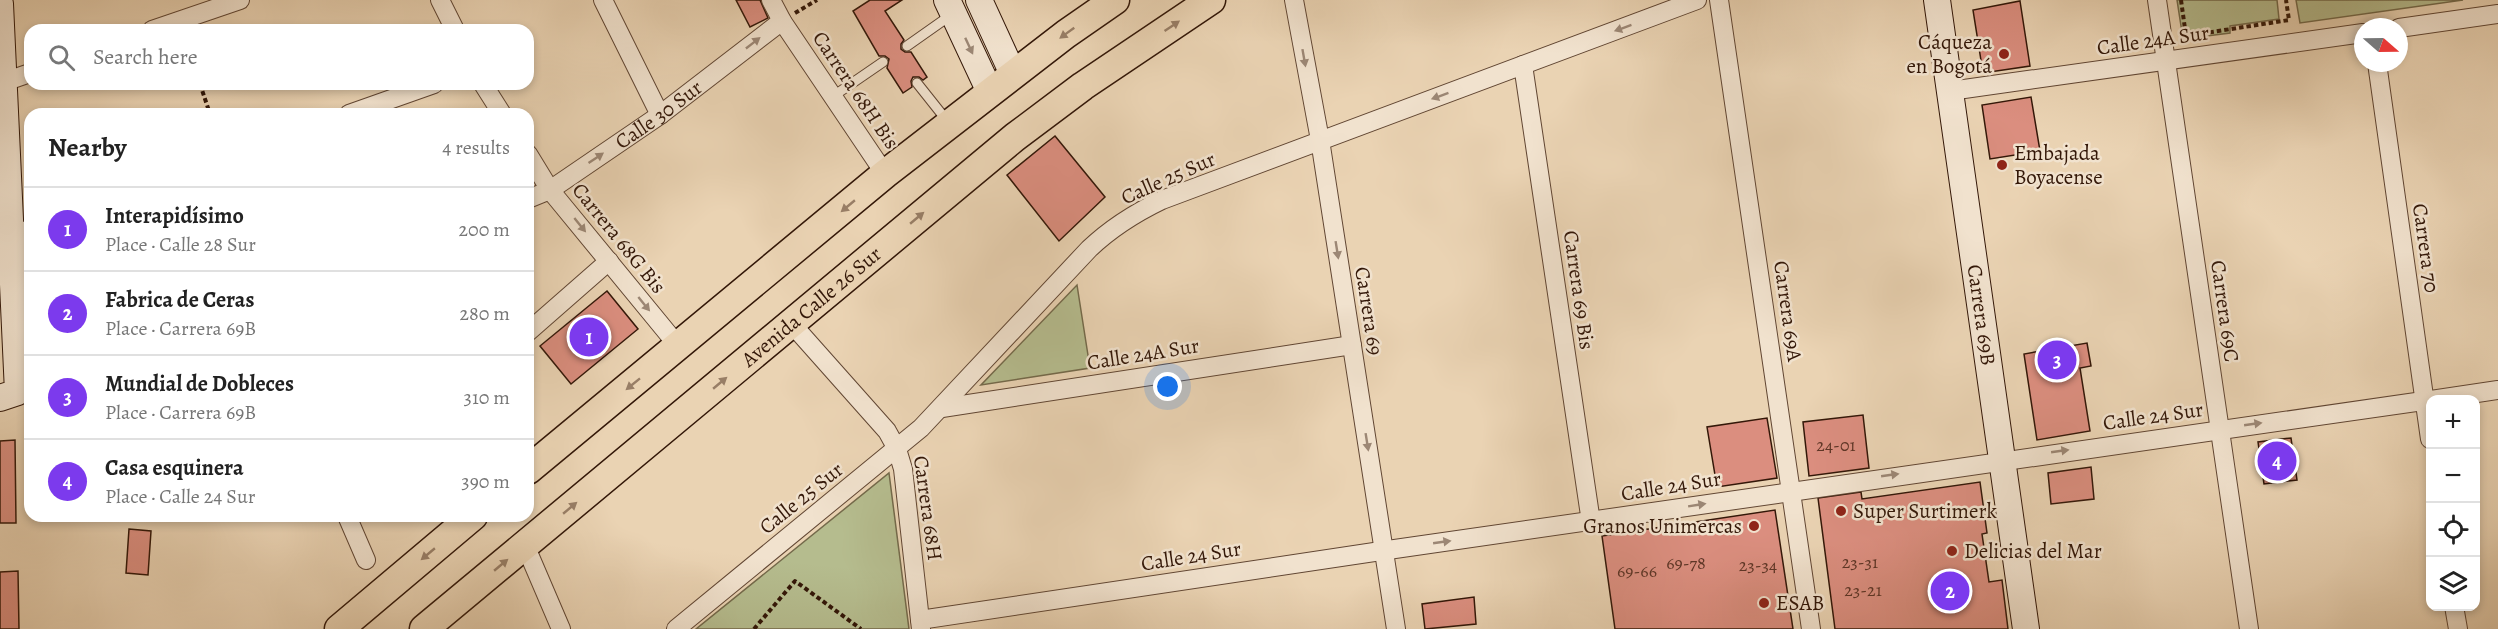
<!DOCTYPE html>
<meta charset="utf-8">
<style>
:root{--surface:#fff;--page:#f6f6f6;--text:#222;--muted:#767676;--line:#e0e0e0;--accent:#7c3aed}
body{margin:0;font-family:Alegreya,serif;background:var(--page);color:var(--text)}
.controls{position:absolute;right:18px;bottom:18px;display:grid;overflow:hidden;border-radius:12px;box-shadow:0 3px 9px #0003}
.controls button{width:54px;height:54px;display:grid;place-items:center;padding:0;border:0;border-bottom:2px solid var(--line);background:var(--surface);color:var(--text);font:30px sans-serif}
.compass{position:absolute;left:2354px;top:18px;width:54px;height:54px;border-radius:50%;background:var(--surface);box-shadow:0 3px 9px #0003;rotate:110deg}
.you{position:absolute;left:1168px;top:387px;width:21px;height:21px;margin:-15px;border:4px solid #fff;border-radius:50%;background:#1a73e8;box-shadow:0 0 0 9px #1a73e833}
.badge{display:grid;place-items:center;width:39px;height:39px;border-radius:50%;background:var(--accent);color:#fff;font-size:20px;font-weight:700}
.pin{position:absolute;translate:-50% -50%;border:3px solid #fff;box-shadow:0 2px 6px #0006}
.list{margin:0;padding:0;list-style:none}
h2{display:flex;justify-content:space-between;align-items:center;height:78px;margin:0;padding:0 24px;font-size:26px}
h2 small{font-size:20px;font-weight:400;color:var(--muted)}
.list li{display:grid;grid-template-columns:39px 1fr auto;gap:18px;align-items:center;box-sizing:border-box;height:84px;padding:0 24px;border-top:2px solid var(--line)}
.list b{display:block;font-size:22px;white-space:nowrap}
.list p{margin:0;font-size:20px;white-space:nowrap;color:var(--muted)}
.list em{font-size:20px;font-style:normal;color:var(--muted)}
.icon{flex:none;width:33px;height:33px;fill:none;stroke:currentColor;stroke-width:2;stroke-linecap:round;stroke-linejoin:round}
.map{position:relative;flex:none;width:2498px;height:629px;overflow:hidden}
.search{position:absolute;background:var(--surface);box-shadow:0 3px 9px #0003;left:24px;top:24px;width:510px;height:66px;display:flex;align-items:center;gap:15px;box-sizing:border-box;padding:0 21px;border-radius:18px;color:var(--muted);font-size:22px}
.panel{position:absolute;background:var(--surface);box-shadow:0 3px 9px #0003;left:24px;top:108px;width:510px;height:414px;border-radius:18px}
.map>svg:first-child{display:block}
.green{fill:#b5bc8e;stroke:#746a4b;stroke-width:1.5}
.building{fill:#db8e7f;stroke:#331708;stroke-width:1.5}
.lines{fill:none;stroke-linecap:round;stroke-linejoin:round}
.lane-casing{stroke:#614633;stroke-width:11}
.street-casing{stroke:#614633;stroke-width:20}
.secondary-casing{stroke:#331708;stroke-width:28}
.primary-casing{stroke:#331708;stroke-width:31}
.path{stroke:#331708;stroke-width:4;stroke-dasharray:4.5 3;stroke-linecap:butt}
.lane{stroke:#f1e2ce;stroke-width:9}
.street{stroke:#f1e2ce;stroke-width:18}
.secondary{stroke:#f1e2ce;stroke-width:26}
.primary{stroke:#ead3b3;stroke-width:28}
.oneway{fill:#987e66}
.oneway2{fill:#9c8775}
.poi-dot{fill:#8f2418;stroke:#f1e2ce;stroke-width:2}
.labels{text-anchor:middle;stroke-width:5;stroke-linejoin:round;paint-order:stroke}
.number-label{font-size:18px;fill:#5d3526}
.street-label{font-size:21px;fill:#331708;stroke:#f1e2ce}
.poi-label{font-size:21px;fill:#331708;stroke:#f1e2ce;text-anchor:start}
</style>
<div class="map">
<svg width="2498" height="629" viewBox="0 0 2498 629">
<rect width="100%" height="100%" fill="#ead3b3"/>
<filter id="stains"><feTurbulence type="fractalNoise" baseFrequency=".00333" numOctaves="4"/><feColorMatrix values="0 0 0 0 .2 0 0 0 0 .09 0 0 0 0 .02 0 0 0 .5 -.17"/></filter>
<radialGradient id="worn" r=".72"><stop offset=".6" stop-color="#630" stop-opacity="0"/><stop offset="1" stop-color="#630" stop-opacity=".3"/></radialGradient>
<path class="green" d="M 2177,0 L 2277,0 L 2279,19 L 2230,26 L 2230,33 L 2183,39 Z
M 2296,0 L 2463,0 L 2300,23 Z
M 1077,285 L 1090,368 L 981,385 Z
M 889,473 L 909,629 L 696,629 Z"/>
<path class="building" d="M 736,0 L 760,0 L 768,18 L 750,27 Z
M 870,0 L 902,0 L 885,11 L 904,40 L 901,44 L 901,49 L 905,52 L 911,52 L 927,77 L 923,80 L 919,77 L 913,77 L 911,81 L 912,87 L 903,93 L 887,68 L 889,59 L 885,56 L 879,56 L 853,11 Z
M 2020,1 L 2030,66 L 1983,73 L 1973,10 Z
M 2031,97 L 2040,151 L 1990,159 L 1982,105 Z
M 1055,136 L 1105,197 L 1059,241 L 1007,175 Z
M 607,291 L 638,329 L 571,384 L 540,346 Z
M 2087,343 L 2091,366 L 2080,368 L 2090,431 L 2037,440 L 2024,354 Z
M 1863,415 L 1869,468 L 1809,476 L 1803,422 Z
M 1767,418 L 1777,478 L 1717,487 L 1707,427 Z
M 2291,438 L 2297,480 L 2264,484 L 2258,442 Z
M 15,440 L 16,523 L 0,523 L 0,441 Z
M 2091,467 L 2094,499 L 2051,504 L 2048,473 Z
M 1980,482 L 1987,533 L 1982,534 L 1989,582 L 2002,580 L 2008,629 L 1835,629 L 1818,498 L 1861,492 L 1862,499 Z
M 1775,510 L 1793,629 L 1615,629 L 1602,536 Z
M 129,529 L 151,531 L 148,575 L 126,573 Z
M 18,571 L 19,629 L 0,629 L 0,572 Z
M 1474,597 L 1476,624 L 1425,629 L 1422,604 Z"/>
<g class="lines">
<defs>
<path id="lane" d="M 907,46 L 951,15
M 917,83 L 948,122
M 832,97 L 883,62"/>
<g id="street">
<path d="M 440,0 L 455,30"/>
<path d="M 603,0 L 660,115"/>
<path d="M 771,0 L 782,21 L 885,174"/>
<path d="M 1294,0 L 1320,140 L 1396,629"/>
<path d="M 1719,0 L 1811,629"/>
<path d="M 2157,0 L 2249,629"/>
<path d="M 2399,28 L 2498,14"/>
<path d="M 152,30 L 240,0"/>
<path d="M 2377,63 L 2430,439"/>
<path d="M 1523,65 L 1591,522"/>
<path d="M 4,82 L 30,73"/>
<path d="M 483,84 L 502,114"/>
<path d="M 1950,91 L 2363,33"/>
<path d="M 349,114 L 434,84"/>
<path d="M 528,154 L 550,190 L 679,347"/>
<path id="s1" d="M 528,199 L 550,190 L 660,115 L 782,21"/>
<path d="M 11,236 L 30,229"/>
<path d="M 791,323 L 887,431 L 897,449 L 903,469 L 921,629"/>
<path d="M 528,332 L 609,261"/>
<path d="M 2431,400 L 2498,390"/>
<path d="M 942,408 L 1352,345"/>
<path d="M 347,516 L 366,560"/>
<path d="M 525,545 L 561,629"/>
<path d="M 2454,606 L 2458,629"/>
<path d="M 920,620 C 1423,544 1927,470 2430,400"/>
<path d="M 676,629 L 921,428 L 1089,249 C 1111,228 1135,213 1162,200 L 1697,0"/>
</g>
<g id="secondary">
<path d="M 947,0 L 990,92"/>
<path d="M 979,0 L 1013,74"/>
<path id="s2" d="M 1937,0 L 2026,629"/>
<path d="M 0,4 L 18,392 L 0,398"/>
</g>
<g id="primary">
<path d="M 528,470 L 885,174 L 1066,34 L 1115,0"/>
<path d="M 339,629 L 473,516"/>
<path id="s3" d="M 424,629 L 1015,137 L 1083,86 L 1211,0"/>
</g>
</defs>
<use href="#lane" class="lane-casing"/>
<use href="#street" class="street-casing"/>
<use href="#secondary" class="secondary-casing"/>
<use href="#primary" class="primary-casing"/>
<path class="path" d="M 2181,0 L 2186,36 L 2289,20 L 2286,0
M 795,13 L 817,0
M 200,84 L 210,114
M 754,629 L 795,581 L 861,629"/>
<use href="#lane" class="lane"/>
<use href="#street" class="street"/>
<use href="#secondary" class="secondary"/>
<use href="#primary" class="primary"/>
</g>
<defs><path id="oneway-solid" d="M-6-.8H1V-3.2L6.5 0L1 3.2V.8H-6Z" transform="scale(1.5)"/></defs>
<g class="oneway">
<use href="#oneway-solid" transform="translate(1172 26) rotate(-34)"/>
<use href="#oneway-solid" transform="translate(1067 33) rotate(144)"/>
<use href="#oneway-solid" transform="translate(848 206) rotate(140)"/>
<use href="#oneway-solid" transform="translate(917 218) rotate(-40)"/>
<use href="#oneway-solid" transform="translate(720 383) rotate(-40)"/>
<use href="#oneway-solid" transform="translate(633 384) rotate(141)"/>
<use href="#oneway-solid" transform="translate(570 508) rotate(-40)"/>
<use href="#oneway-solid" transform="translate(428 554) rotate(140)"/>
<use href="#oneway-solid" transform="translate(501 565) rotate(-40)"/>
</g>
<g class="oneway2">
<use href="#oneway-solid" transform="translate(1623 28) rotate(160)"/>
<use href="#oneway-solid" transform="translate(753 43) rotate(-38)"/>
<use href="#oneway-solid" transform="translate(969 46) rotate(65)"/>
<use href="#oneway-solid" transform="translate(1304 58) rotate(80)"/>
<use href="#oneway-solid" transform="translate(1440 96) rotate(160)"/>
<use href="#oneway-solid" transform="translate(596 158) rotate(-34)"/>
<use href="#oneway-solid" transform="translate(580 225) rotate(51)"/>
<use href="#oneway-solid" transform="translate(1337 250) rotate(81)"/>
<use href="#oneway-solid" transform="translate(644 304) rotate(51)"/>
<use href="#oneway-solid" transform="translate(2253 424) rotate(-8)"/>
<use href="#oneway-solid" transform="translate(1367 442) rotate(81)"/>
<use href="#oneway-solid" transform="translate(2060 451) rotate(-8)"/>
<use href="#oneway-solid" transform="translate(1890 475) rotate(-8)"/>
<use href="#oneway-solid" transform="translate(1697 505) rotate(-9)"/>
<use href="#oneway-solid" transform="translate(1442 542) rotate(-8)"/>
</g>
<g class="poi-dot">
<circle cx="2004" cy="54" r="6"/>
<circle cx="2002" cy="165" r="6"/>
<circle cx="1841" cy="511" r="6"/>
<circle cx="1754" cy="526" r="6"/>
<circle cx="1952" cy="551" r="6"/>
<circle cx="1764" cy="603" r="6"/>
</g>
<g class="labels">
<g class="number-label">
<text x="1836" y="451">24-01</text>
<text x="1860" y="568">23-31</text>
<text x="1686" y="569">69-78</text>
<text x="1758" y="571">23-34</text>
<text x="1637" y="577">69-66</text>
<text x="1863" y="596">23-21</text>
</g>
<g class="street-label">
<text transform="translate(2153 40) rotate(-8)" y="7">Calle 24A Sur</text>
<text transform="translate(856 90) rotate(56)" y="7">Carrera 68H Bis</text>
<text dy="7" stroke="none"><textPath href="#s1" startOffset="156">Calle 30 Sur</textPath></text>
<text transform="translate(1168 178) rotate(-24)" y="7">Calle 25 Sur</text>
<text transform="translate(619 238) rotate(51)" y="7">Carrera 68G Bis</text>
<text transform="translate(2426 248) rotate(82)" y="7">Carrera 70</text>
<text transform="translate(1579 290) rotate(82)" y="7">Carrera 69 Bis</text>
<text dy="7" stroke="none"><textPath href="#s3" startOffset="504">Avenida Calle 26 Sur</textPath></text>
<text transform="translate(1369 311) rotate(81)" y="7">Carrera 69</text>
<text transform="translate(1788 311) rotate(82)" y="7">Carrera 69A</text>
<text transform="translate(2225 311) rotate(82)" y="7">Carrera 69C</text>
<text dy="7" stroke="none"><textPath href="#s2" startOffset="318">Carrera 69B</textPath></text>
<text transform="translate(1143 354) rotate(-9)" y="7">Calle 24A Sur</text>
<text transform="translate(2153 416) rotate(-8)" y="7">Calle 24 Sur</text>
<text transform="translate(1671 486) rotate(-9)" y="7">Calle 24 Sur</text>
<text transform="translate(801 498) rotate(-39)" y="7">Calle 25 Sur</text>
<text transform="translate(928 508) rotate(82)" y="7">Carrera 68H</text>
<text transform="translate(1191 556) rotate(-9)" y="7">Calle 24 Sur</text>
</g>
<g class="poi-label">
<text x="1992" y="49" text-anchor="end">Cáqueza<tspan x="1992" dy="24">en Bogotá</tspan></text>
<text x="2014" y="160">Embajada<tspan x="2014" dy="24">Boyacense</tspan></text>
<text x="1853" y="518">Super Surtimerk</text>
<text x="1742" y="533" text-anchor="end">Granos Unimercas</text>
<text x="1964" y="558">Delicias del Mar</text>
<text x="1776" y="610">ESAB</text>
</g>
</g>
<rect width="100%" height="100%" filter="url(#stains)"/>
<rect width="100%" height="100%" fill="url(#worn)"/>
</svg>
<div class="controls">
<button>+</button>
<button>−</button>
<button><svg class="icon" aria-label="locate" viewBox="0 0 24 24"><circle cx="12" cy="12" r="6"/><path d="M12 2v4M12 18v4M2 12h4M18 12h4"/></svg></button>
<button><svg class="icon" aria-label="layers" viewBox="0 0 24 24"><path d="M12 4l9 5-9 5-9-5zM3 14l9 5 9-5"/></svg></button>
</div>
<svg class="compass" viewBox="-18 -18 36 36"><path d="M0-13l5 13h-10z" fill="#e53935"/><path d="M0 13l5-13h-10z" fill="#767676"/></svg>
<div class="you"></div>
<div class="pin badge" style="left:589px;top:337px">1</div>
<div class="pin badge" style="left:1950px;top:591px">2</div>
<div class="pin badge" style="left:2057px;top:360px">3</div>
<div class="pin badge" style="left:2277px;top:461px">4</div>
<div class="search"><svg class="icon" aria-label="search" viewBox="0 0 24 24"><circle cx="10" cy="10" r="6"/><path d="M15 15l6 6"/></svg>Search here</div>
<section class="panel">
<h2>Nearby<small>4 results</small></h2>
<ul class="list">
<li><span class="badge">1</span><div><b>Interapidísimo</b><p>Place · Calle 28 Sur</p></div><em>200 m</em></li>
<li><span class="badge">2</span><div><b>Fabrica de Ceras</b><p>Place · Carrera 69B</p></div><em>280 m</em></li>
<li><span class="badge">3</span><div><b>Mundial de Dobleces</b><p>Place · Carrera 69B</p></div><em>310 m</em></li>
<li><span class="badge">4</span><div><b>Casa esquinera</b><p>Place · Calle 24 Sur</p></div><em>390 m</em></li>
</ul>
</section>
</div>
